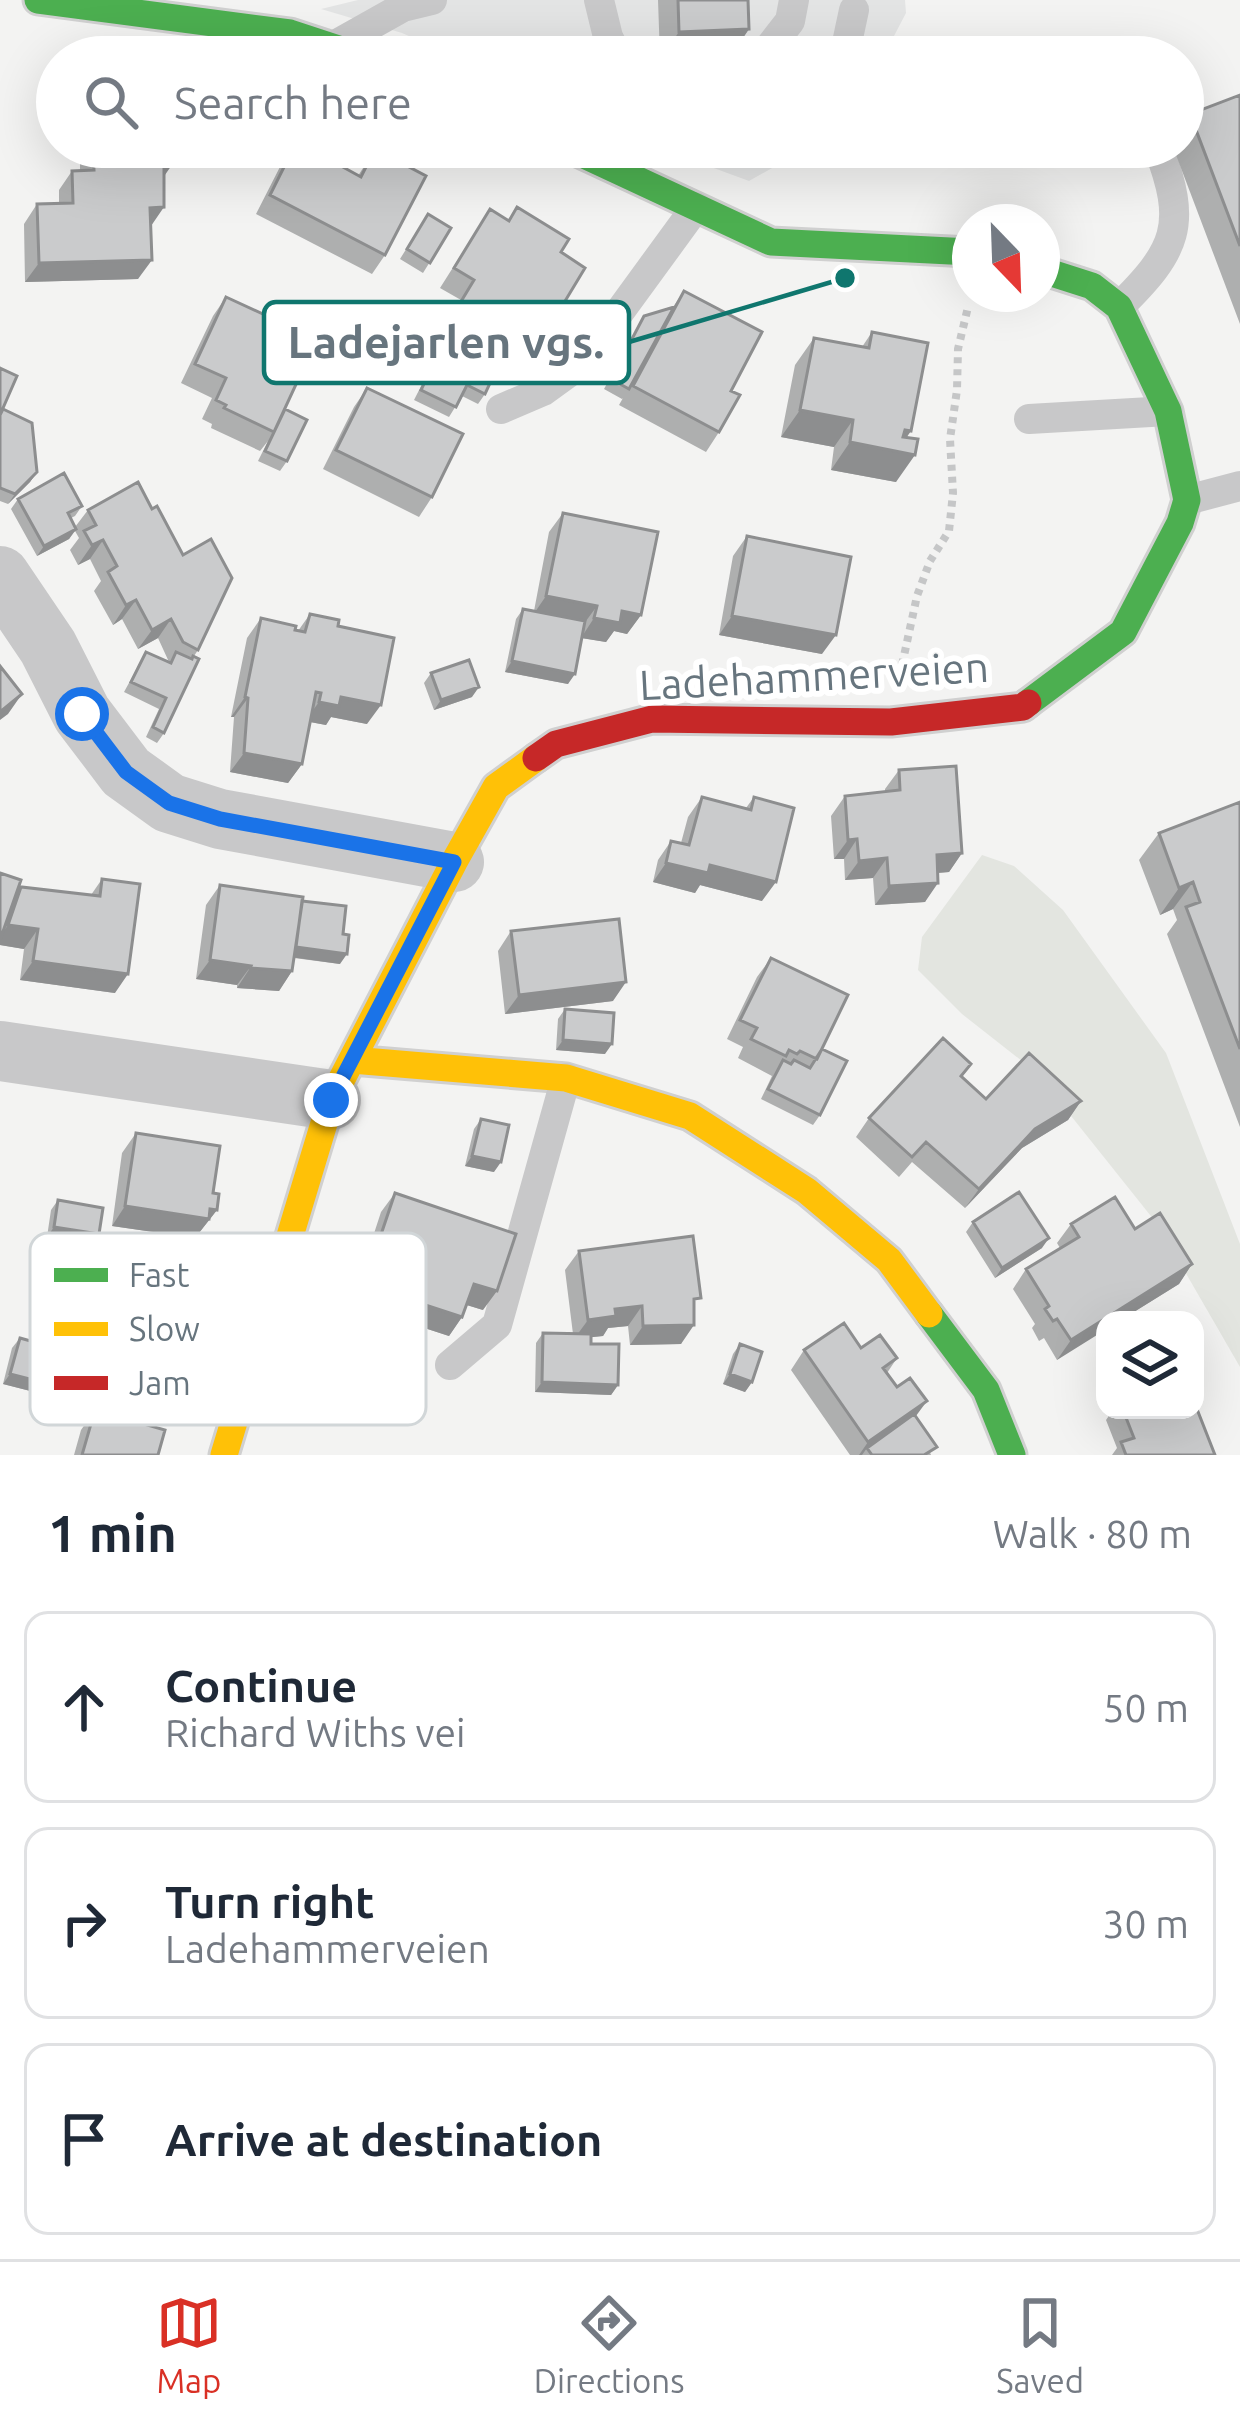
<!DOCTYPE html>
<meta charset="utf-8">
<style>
:root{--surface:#fff;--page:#f6f6f7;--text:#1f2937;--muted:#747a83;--line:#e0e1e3;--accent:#d93025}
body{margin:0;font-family:Ubuntu,sans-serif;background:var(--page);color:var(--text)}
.controls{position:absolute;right:36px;bottom:36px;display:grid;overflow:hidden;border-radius:24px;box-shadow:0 12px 48px #0002}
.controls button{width:108px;height:108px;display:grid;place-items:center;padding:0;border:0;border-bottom:3px solid var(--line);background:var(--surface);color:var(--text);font:60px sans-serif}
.compass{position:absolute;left:952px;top:204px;width:108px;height:108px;border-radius:50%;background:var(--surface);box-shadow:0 12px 48px #0002;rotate:157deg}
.stop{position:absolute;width:36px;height:36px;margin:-27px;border:9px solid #1a73e8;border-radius:50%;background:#fff}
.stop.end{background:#1a73e8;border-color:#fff;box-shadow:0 3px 12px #0008}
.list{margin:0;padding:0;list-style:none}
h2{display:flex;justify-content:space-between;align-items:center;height:156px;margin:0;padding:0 48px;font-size:51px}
h2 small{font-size:39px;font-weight:400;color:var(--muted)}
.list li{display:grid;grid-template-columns:78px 1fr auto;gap:36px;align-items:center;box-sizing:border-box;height:192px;margin:0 24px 24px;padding:0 24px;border:3px solid var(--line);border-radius:24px}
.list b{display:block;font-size:45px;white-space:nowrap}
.list p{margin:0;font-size:39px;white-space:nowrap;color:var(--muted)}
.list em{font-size:39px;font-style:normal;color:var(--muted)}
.icon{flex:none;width:66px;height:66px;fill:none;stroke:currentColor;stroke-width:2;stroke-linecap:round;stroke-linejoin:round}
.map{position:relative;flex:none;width:1240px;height:1455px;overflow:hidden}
.search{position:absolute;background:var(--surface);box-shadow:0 12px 48px #0002;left:36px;right:36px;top:36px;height:132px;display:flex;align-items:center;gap:30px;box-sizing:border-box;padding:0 42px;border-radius:66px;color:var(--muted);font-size:45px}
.sheet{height:804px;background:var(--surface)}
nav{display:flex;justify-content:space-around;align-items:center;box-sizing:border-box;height:168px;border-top:3px solid var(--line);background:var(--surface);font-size:33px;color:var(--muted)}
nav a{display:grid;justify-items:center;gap:6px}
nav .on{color:var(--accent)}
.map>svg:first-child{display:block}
.built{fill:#e3e4e4}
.green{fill:#e3e5e0}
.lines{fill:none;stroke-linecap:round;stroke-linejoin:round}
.fast-casing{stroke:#d0d0d0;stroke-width:33}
.slow-casing{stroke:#d0d0d0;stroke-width:33}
.jam-casing{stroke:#d0d0d0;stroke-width:33}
.path{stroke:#c5c6c7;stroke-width:8;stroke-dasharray:6 6;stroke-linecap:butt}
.lane{stroke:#c8c8c9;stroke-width:30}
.street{stroke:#c8c8c9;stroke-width:60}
.fast{stroke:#4caf50;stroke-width:27}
.slow{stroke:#ffc107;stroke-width:27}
.jam{stroke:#c62828;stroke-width:27}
.wall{fill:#aeafaf}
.shaded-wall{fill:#8d8e8f}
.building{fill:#cacbcc;stroke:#8d8e8f;stroke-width:3}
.route{stroke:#1a73e8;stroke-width:15}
.labels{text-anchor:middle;stroke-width:12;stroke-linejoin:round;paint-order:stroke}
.street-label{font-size:42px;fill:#67757e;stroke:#fff}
.key{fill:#fff;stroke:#d1d6d8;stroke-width:3}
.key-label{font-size:33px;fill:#67757e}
.leader{fill:none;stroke:#0f766e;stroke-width:4.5}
.callout-dot{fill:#0f766e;stroke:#fff;stroke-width:4.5}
.callout{fill:#fff;stroke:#0f766e;stroke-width:4.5}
.callout-label{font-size:45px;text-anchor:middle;font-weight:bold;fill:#67757e}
</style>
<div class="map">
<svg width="1240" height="1455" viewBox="0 0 1240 1455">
<rect width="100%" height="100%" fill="#f3f3f2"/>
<path class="built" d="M 358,0 L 905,0 L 906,13 L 883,57 L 457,57 L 402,33 L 321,9 Z
M 657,147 L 809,147 L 749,181 Z"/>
<path class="green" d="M 982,855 L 1014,866 L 1063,910 L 1166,1053 L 1240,1244 L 1240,1367 L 1158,1225 L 1036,1072 L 962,1014 L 918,970 L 922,937 Z"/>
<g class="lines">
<defs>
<path id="fast" d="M 38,0 L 290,33 L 363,57
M 567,147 L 771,242 L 970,252
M 1028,703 L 1123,632 L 1180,523 L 1187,500 L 1168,411 L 1119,307 L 1092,286 L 1042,270
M 929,1314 L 986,1390 L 1012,1455"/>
<path id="slow" d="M 352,1060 L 566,1078 L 690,1116 L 807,1191 L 889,1260 L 929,1314
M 224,1455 L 331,1100 L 454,862 L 496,787 L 536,758"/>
<path id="jam" d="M 536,758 L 556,744 L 652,719 L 891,722 L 1023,707 L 1028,703"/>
</defs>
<use href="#fast" class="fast-casing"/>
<use href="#slow" class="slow-casing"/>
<use href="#jam" class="jam-casing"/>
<path class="path" d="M 902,665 L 917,596 L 930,561 L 949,531 L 953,493 L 950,439 L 957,390 L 958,349 L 968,307"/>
<path class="lane" d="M 599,0 L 608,37 L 618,57
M 337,44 L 403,7 L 432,0
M 762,57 L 790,21 L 794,0
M 844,57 L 854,10
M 1119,307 C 1177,250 1188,225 1158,147
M 501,409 L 543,391 L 583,362 L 696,207
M 1029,419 L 1168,411
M 1187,500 L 1240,486
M 450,1365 L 497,1325 L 566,1078"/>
<path class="street" d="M 0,576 L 48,647 L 82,714 L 126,772 L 169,803 L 220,819 L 454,862
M 0,1051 L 331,1100"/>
<use href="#fast" class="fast"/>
<use href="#slow" class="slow"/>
<use href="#jam" class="jam"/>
</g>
<path class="wall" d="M 658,0 L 748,0 L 749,29 L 730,57 L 660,57 Z
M 1240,95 L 1240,324 L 1173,147 L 1183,147 L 1183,125 L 1190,114 Z
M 64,147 L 174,147 L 164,177 L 138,279 L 25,282 L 24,224 L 37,204 L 59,204 L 59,190 L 72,171 L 80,170 L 80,151 L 64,151 Z
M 293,147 L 311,147 L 358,176 L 375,149 L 385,255 L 372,274 L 256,214 L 284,159 Z
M 517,207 L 561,252 L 550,326 L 536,346 L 513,331 L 490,365 L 485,394 L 478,404 L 462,396 L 449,417 L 414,400 L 441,347 L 434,342 L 461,300 L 440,288 L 490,209 L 508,220 Z
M 428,214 L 451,228 L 423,273 L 400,259 Z
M 684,291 L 731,391 L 719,432 L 706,452 L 619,405 L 623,398 L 622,399 L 604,389 L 644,316 L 673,307 Z
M 226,297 L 284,411 L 287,461 L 280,471 L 258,461 L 268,441 L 260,451 L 211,428 L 212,424 L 202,419 L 212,398 L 181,383 L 213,316 Z
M 872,332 L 907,437 L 896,482 L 831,470 L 834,447 L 781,437 L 795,365 L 814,338 L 862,347 Z
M 0,368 L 3,409 L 37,472 L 30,482 L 8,504 L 0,501 Z
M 367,388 L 432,497 L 419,517 L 323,469 L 354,407 Z
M 18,499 L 82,506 L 75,516 L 71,518 L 75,527 L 88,510 L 198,650 L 194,656 L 164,733 L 157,743 L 146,737 L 159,709 L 124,692 L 146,652 L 169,662 L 158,638 L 138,649 L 122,619 L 113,625 L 94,591 L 101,581 L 90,559 L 78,565 L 70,550 L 79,538 L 75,531 L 69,539 L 37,556 L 11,509 Z
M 563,513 L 641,615 L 627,634 L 614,631 L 606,642 L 582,638 L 568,684 L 505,672 L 516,619 L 523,609 L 534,611 L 549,532 Z
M 747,536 L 822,654 L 719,635 L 733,556 Z
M 310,614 L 338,626 L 367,724 L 331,717 L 326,725 L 310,722 L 302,764 L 288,783 L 230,772 L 234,717 L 231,717 L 247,638 L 261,618 L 298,631 Z
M 431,673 L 472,697 L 434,710 L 424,683 Z
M 899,770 L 962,853 L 949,872 L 938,873 L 925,902 L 875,905 L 873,878 L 845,880 L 844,859 L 834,859 L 831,816 L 845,796 L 885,792 L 885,789 Z
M 702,797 L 746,808 L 754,797 L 762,901 L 700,885 L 695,893 L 653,882 L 658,860 L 671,841 L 681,843 L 688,817 Z
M 1240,802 L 1240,1127 L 1167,934 L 1177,920 L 1173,909 L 1160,915 L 1139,860 L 1159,833 Z
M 0,873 L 16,895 L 21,887 L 91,895 L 102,879 L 115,993 L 20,980 L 24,949 L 0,945 Z
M 220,885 L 302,901 L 340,964 L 294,958 L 292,971 L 279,991 L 237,988 L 237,985 L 196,979 L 206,905 Z
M 511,931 L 613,1001 L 505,1014 L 498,951 Z
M 771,958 L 822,1049 L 820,1115 L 813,1125 L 761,1099 L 772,1076 L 738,1058 L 743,1047 L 727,1039 L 757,977 Z
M 565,1009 L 605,1054 L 556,1050 L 558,1019 Z
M 971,1064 L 962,1077 L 986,1099 L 1081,1101 L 1068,1120 L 1022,1148 L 965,1208 L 912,1162 L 899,1177 L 856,1137 L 869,1118 Z
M 481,1119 L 494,1172 L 465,1166 L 474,1129 Z
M 136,1133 L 213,1193 L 217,1210 L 195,1238 L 112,1226 L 122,1153 Z
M 395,1193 L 483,1310 L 467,1305 L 462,1317 L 449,1336 L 351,1304 L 381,1212 Z
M 58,1200 L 92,1244 L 47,1237 L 51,1210 Z
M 973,1222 L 1042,1248 L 995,1278 L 966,1232 Z
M 1071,1224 L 1135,1229 L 1192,1264 L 1179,1284 L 1121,1320 L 1105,1320 L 1057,1360 L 1044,1338 L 1039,1341 L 1032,1328 L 1035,1324 L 1013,1289 L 1026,1269 L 1060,1248 L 1057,1243 Z
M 579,1251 L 694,1308 L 681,1344 L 630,1345 L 628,1326 L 608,1328 L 603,1336 L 591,1337 L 591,1344 L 618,1385 L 611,1395 L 535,1392 L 536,1343 L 543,1333 L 573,1334 L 565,1270 Z
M 156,1269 L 196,1373 L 184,1369 L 173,1385 L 123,1369 L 128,1352 L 124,1351 L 143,1288 Z
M 20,1338 L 57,1386 L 50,1396 L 3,1384 L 12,1348 Z
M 740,1344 L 752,1382 L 745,1392 L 723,1384 L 733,1354 Z
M 861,1348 L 897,1358 L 887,1373 L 916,1416 L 931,1455 L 850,1455 L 791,1370 L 804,1350 Z
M 95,1410 L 158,1455 L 74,1455 L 81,1430 Z
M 1113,1410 L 1195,1410 L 1215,1455 L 1112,1455 L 1117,1448 L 1106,1420 Z"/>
<path class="shaded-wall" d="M 749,29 L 730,57 L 661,57 L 679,32 Z
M 66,147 L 82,147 L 80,151 L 64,151 Z
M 174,162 L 160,182 L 164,163 Z
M 164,207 L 151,226 L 150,208 Z
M 152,260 L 138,279 L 25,282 L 39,263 Z
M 800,410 L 853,420 L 834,447 L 781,437 Z
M 905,430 L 911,431 L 897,451 L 915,455 L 896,482 L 831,470 L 850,442 Z
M 37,472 L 30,482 L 8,504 L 15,494 Z
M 76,529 L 69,539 L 37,556 L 44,546 Z
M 103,540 L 90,559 L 78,565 L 92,545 Z
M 546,596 L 597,606 L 583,625 L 533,615 Z
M 136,600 L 122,619 L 113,625 L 126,605 Z
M 622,611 L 641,615 L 627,634 L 614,631 L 606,642 L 581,638 L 594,618 Z
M 732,616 L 836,635 L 822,654 L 719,635 Z
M 171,619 L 158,638 L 138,649 L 152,630 Z
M 512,661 L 575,674 L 568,684 L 505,672 Z
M 479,687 L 472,697 L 434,710 L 441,700 Z
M 22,694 L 8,714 L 0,720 L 0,712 Z
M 245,697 L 248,698 L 234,717 L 231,717 Z
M 341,697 L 381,705 L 367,724 L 331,717 L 326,725 L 305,721 L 319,702 Z
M 244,753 L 302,764 L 288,783 L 230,772 Z
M 857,839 L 844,859 L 834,859 L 848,840 Z
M 962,853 L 949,872 L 923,874 L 937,855 Z
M 887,858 L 873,878 L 845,880 L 859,861 Z
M 666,863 L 710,865 L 776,882 L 762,901 L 700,885 L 695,893 L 653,882 Z
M 1193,882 L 1173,909 L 1160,915 L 1179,888 Z
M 938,883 L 925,902 L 875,905 L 889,886 Z
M 8,925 L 38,929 L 24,949 L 0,945 L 0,936 Z
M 290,946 L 347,954 L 340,964 L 283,956 Z
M 210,960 L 251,966 L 237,985 L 196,979 Z
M 33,961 L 128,974 L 115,993 L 20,980 Z
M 250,968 L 292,971 L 279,991 L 237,988 Z
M 626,982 L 613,1001 L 505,1014 L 519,995 Z
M 563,1040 L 612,1044 L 605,1054 L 556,1050 Z
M 1081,1101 L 1068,1120 L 1022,1148 L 965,1208 L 979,1189 L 1035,1129 Z
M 472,1156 L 501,1162 L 494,1172 L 465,1166 Z
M 125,1206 L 210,1209 L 217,1210 L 195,1238 L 112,1226 Z
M 54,1227 L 99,1234 L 92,1244 L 47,1237 Z
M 1049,1238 L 1042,1248 L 995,1278 L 1002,1268 Z
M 1192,1264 L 1179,1284 L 1121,1320 L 1105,1320 L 1105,1330 L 1057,1360 L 1071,1340 Z
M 474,1284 L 497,1291 L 483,1310 L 460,1303 Z
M 364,1285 L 462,1317 L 449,1336 L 351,1304 Z
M 642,1306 L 628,1326 L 608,1328 L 603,1336 L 574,1339 L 588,1320 L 615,1309 Z
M 694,1325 L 681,1344 L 630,1345 L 643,1326 Z
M 138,1332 L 141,1333 L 128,1352 L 124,1351 Z
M 192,1348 L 210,1353 L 196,1373 L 184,1369 L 173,1385 L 123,1369 L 137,1349 Z
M 10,1374 L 57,1386 L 50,1396 L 3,1384 Z
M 730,1374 L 752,1382 L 745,1392 L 723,1384 Z
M 542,1382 L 618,1385 L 611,1395 L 535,1392 Z
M 927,1401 L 913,1420 L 867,1448 L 862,1455 L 859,1455 L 868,1442 Z"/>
<path class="building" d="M 678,0 L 748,0 L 749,29 L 679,32 Z
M 1240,95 L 1240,246 L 1190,114 Z
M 93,147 L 174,147 L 174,162 L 164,163 L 164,207 L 150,208 L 152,260 L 39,263 L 37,204 L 73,203 L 72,171 L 94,170 Z
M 294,147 L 311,147 L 343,164 L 341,166 L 361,177 L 375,149 L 426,176 L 385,255 L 270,195 Z
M 517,207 L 569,239 L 561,252 L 585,268 L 550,326 L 526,312 L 498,354 L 448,323 L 474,280 L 454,268 L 490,209 L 509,221 Z
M 428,214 L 451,228 L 430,263 L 407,249 Z
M 684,291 L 762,332 L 731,391 L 740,395 L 719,432 L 633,386 Z
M 226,297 L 317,339 L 274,432 L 224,408 L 226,405 L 216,400 L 226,378 L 195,364 Z
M 674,307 L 629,389 L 611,379 L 644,316 Z
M 872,332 L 928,343 L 911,431 L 905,430 L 903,437 L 918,439 L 915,455 L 850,442 L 853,420 L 800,410 L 814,338 L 869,348 Z
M 444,342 L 497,368 L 485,394 L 467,385 L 456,407 L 421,390 Z
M 0,368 L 17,376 L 0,415 Z
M 367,388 L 463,434 L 432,497 L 336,450 Z
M 3,409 L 32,423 L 37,472 L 15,494 L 0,488 L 0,415 Z
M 285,409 L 307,420 L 287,461 L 265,451 Z
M 64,473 L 82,506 L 68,513 L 76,529 L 44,546 L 18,499 Z
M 138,482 L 152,509 L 157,506 L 183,555 L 211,539 L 232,578 L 198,650 L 183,642 L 171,619 L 152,630 L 136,600 L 126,605 L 108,572 L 117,566 L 103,540 L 92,545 L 84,531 L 96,525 L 88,510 Z
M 563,513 L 658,532 L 641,615 L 622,611 L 620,623 L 594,618 L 597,606 L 546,596 Z
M 747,536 L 851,557 L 836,635 L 732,616 Z
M 523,609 L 585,621 L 575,674 L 512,661 Z
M 310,614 L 339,620 L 338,626 L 394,638 L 381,705 L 341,697 L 339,706 L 319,702 L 321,693 L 316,692 L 302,764 L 244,753 L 248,698 L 245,697 L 261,618 L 296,626 L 295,630 L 305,632 Z
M 146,652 L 171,663 L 176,652 L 192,659 L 193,656 L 199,659 L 164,733 L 153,727 L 166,698 L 131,682 Z
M 469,660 L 479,687 L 441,700 L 431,673 Z
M 0,666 L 22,694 L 0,712 Z
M 956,766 L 962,853 L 937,855 L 938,883 L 889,886 L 887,858 L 859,861 L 857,839 L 848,840 L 845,796 L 900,790 L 899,770 Z
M 702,797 L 751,810 L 754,797 L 794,808 L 776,882 L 710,865 L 708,873 L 666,863 L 671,841 L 689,845 Z
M 1240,802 L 1240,1049 L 1186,907 L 1200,902 L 1193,882 L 1179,888 L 1159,833 Z
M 0,873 L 21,880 L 0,940 Z
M 102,879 L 140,884 L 128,974 L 33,961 L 38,929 L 8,925 L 21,887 L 100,896 Z
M 220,885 L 303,897 L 292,971 L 250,968 L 251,966 L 210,960 Z
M 302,901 L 346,906 L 343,934 L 349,935 L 347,954 L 296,947 Z
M 619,919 L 626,982 L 519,995 L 511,931 Z
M 771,958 L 848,995 L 817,1059 L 800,1051 L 797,1054 L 789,1050 L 786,1056 L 751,1039 L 757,1028 L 740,1020 Z
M 565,1009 L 614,1013 L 612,1044 L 563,1040 Z
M 943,1038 L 971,1064 L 961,1076 L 986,1099 L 1029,1053 L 1081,1101 L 1035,1129 L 979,1189 L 926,1142 L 912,1157 L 869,1118 Z
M 822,1049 L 847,1061 L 820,1115 L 768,1089 L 783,1060 L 791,1064 L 794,1060 L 810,1068 Z
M 481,1119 L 509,1125 L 501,1162 L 472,1156 Z
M 136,1133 L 220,1146 L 213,1193 L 219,1194 L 217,1210 L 210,1209 L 209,1219 L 125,1206 Z
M 1019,1192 L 1049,1238 L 1002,1268 L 973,1222 Z
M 395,1193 L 516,1234 L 497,1291 L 474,1284 L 462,1317 L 364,1285 Z
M 1115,1197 L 1135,1229 L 1160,1213 L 1192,1264 L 1071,1340 L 1057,1319 L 1053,1321 L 1045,1309 L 1049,1306 L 1026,1269 L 1079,1237 L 1071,1224 Z
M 58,1200 L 103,1208 L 99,1234 L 54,1227 Z
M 693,1236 L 701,1298 L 694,1299 L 694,1325 L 643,1326 L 642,1306 L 615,1309 L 616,1316 L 588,1320 L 579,1251 Z
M 844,1323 L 861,1348 L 880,1335 L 897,1358 L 883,1368 L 897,1387 L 910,1378 L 927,1401 L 868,1442 L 804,1350 Z
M 543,1333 L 591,1334 L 591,1344 L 619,1344 L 618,1385 L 542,1382 Z
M 20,1338 L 66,1351 L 57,1386 L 10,1374 Z
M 740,1344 L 762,1352 L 752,1382 L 730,1374 Z
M 1195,1404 L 1215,1455 L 1126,1455 L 1121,1442 L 1134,1438 L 1123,1410 L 1195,1410 Z
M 95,1410 L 165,1430 L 158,1455 L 82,1455 Z
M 914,1414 L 937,1447 L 924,1455 L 872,1455 L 867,1448 Z"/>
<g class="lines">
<path class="route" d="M 82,714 L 126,772 L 169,803 L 220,819 L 454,862 L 331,1100"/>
</g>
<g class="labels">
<g class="street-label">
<text transform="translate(814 676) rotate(-3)" y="15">Ladehammerveien</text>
</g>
</g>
<rect x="30" y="1233" width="396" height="192" rx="18" class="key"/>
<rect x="54" y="1268" width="54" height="14" fill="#4caf50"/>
<rect x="54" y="1322" width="54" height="14" fill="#ffc107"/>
<rect x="54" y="1376" width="54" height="14" fill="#c62828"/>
<g class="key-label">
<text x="129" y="1287">Fast</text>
<text x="129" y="1341">Slow</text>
<text x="129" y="1395">Jam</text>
</g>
<path class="leader" d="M845 278L629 342"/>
<circle class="callout-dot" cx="845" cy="278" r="12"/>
<rect class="callout" x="264" y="302" width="365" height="81" rx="12"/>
<g class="callout-label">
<text x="446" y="358">Ladejarlen vgs.</text>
</g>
</svg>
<div class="controls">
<button><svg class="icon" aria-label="layers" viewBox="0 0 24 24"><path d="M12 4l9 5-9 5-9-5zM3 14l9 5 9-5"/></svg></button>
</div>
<svg class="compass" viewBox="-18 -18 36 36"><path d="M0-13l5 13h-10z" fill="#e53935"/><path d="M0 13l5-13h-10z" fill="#747a83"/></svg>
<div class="stop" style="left:82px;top:714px"></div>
<div class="stop end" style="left:331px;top:1100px"></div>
<div class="search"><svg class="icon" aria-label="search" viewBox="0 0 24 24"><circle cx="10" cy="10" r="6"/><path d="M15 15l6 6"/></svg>Search here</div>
</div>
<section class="sheet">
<h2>1 min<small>Walk · 80 m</small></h2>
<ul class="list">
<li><svg class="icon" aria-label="ahead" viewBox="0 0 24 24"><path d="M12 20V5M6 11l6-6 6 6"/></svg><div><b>Continue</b><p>Richard Withs vei</p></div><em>50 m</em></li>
<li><svg class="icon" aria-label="right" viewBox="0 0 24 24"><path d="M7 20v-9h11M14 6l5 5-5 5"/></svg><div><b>Turn right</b><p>Ladehammerveien</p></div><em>30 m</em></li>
<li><svg class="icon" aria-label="arrive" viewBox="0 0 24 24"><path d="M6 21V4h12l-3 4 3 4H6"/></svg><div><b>Arrive at destination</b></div></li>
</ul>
</section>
<nav>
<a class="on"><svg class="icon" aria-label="map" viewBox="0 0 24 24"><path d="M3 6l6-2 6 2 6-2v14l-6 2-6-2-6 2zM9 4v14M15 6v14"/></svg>Map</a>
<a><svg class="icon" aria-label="directions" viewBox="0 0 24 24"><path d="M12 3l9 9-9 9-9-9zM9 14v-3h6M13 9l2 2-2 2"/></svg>Directions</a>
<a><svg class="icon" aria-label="saved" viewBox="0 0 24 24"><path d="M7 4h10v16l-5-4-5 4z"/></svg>Saved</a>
</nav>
